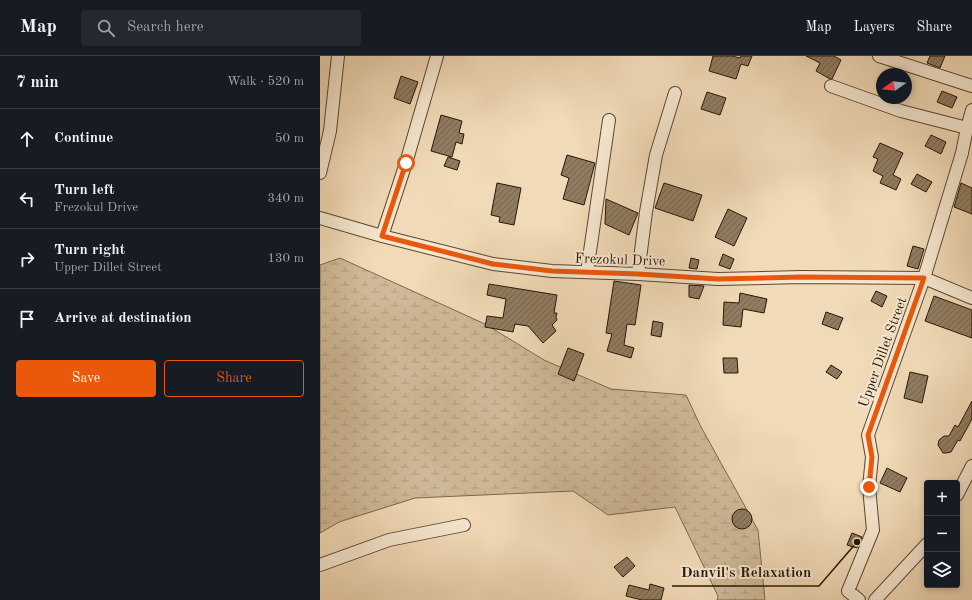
<!DOCTYPE html>
<meta charset="utf-8">
<style>
:root{--surface:#171b24;--page:#242831;--text:#f1f3f6;--muted:#9ea1a6;--line:#363941;--accent:#ea580c}
body{margin:0;font-family:"Old Standard TT",serif;background:var(--page);color:var(--text)}
.controls{position:absolute;right:12px;bottom:12px;display:grid;overflow:hidden;border-radius:4px;box-shadow:0 2px 6px #0003}
.controls button{width:36px;height:36px;display:grid;place-items:center;padding:0;border:0;border-bottom:1px solid var(--line);background:var(--surface);color:var(--text);font:20px sans-serif}
.compass{position:absolute;left:556px;top:12px;width:36px;height:36px;border-radius:50%;background:var(--surface);box-shadow:0 2px 6px #0003;rotate:256deg}
.stop{position:absolute;width:12px;height:12px;margin:-9px;border:3px solid #ea580c;border-radius:50%;background:#fff}
.stop.end{background:#ea580c;border-color:#fff;box-shadow:0 1px 4px #0008}
.list{margin:0;padding:0;list-style:none}
h2{display:flex;justify-content:space-between;align-items:center;height:52px;margin:0;padding:0 16px;font-size:17px}
h2 small{font-size:13px;font-weight:400;color:var(--muted)}
.list li{display:grid;grid-template-columns:26px 1fr auto;gap:12px;align-items:center;box-sizing:border-box;height:60px;padding:0 16px;border-top:1px solid var(--line)}
.list b{display:block;font-size:15px;white-space:nowrap}
.list p{margin:0;font-size:13px;white-space:nowrap;color:var(--muted)}
.list em{font-size:13px;font-style:normal;color:var(--muted)}
.actions{display:flex;gap:8px;padding:12px 16px}
.actions a{flex:1;padding:9px 0;border:1px solid var(--accent);border-radius:4px;text-align:center;font-size:14px;color:var(--accent)}
.actions .main{background:var(--accent);color:#fff}
.icon{flex:none;width:22px;height:22px;fill:none;stroke:currentColor;stroke-width:2;stroke-linecap:round;stroke-linejoin:round}
.map{position:relative;flex:none;width:652px;height:544px;overflow:hidden}
header{display:flex;align-items:center;gap:24px;box-sizing:border-box;height:56px;padding:0 20px;background:var(--surface);border-bottom:1px solid var(--line)}
header strong{font-size:19px}
nav{display:flex;gap:22px;margin-inline-start:auto;font-size:14px}
.search{width:280px;height:36px;background:var(--page);display:flex;align-items:center;gap:10px;box-sizing:border-box;padding:0 14px;border-radius:4px;color:var(--muted);font-size:15px}
main{display:flex}
aside{flex:1;background:var(--surface)}
.map>svg:first-child{display:block}
.wetland{fill:url(#wetland-marsh);stroke:#7b684e}
.building{fill:url(#building-hatch);stroke:#271703}
.lines{fill:none;stroke-linecap:round;stroke-linejoin:round}
.minor-casing{stroke:#5a4830;stroke-width:14}
.minor{stroke:#f6e7d0;stroke-width:12}
.route{stroke:#ea580c;stroke-width:5}
.labels{text-anchor:middle;stroke-width:4;stroke-linejoin:round;paint-order:stroke}
.street-label{font-size:14px;fill:#271703;stroke:#f6e7d0}
.leader{fill:none;stroke:#271703;stroke-width:1.5}
.callout-dot{fill:#271703;stroke:#f6e7d0;stroke-width:1.5}
.callout-label{font-size:15px;text-anchor:middle;font-weight:bold;fill:#271703;stroke:#f6e7d0;stroke-width:4;stroke-linejoin:round;paint-order:stroke}
</style>
<header>
<strong>Map</strong>
<div class="search"><svg class="icon" aria-label="search" viewBox="0 0 24 24"><circle cx="10" cy="10" r="6"/><path d="M15 15l6 6"/></svg>Search here</div>
<nav><a>Map</a><a>Layers</a><a>Share</a></nav>
</header>
<main>
<aside>
<h2>7 min<small>Walk · 520 m</small></h2>
<ul class="list">
<li><svg class="icon" aria-label="ahead" viewBox="0 0 24 24"><path d="M12 20V5M6 11l6-6 6 6"/></svg><div><b>Continue</b></div><em>50 m</em></li>
<li><svg class="icon" aria-label="left" viewBox="0 0 24 24"><path d="M17 20v-9H6M10 6l-5 5 5 5"/></svg><div><b>Turn left</b><p>Frezokul Drive</p></div><em>340 m</em></li>
<li><svg class="icon" aria-label="right" viewBox="0 0 24 24"><path d="M7 20v-9h11M14 6l5 5-5 5"/></svg><div><b>Turn right</b><p>Upper Dillet Street</p></div><em>130 m</em></li>
<li><svg class="icon" aria-label="arrive" viewBox="0 0 24 24"><path d="M6 21V4h12l-3 4 3 4H6"/></svg><div><b>Arrive at destination</b></div></li>
</ul>
<div class="actions"><a class="main">Save</a><a>Share</a></div>
</aside>
<div class="map">
<svg width="652" height="544" viewBox="0 0 652 544">
<defs>
<pattern id="wetland-marsh" width="20" height="14" patternUnits="userSpaceOnUse"><rect width="20" height="14" fill="#cfb998"/><path d="M1 5h8M5 5V1M11 12h8M15 12V8" fill="none" stroke="#b29e81"/></pattern>
<pattern id="building-hatch" width="6" height="6" patternUnits="userSpaceOnUse"><rect width="6" height="6" fill="#907c61"/><path d="M-1 1l2-2M0 6l6-6M5 7l2-2" fill="none" stroke="#76654e"/></pattern>
</defs>
<rect width="100%" height="100%" fill="#f1dab7"/>
<filter id="stains"><feTurbulence type="fractalNoise" baseFrequency=".005" numOctaves="4"/><feColorMatrix values="0 0 0 0 .2 0 0 0 0 .09 0 0 0 0 .02 0 0 0 .5 -.17"/></filter>
<radialGradient id="worn" r=".72"><stop offset=".6" stop-color="#630" stop-opacity="0"/><stop offset="1" stop-color="#630" stop-opacity=".3"/></radialGradient>
<path class="wetland" d="M 20,202 L 165,268 L 224,304 L 291,333 L 366,339 L 380,369 L 438,474 L 445,544 L 397,544 L 398,540 L 355,451 L 288,459 L 253,435 L 95,442 L 19,466 L 0,477 L 0,209 Z"/>
<path class="building" d="M 393,0 L 412,0 L 420,2 L 421,0 L 432,0 L 428,10 L 421,8 L 416,23 L 389,15 Z
M 486,0 L 514,0 L 521,4 L 512,23 L 510,23 L 496,15 L 500,7 Z
M 610,0 L 625,0 L 620,12 L 607,7 Z
M 81,20 L 98,26 L 90,48 L 74,42 Z
M 622,35 L 637,41 L 632,52 L 617,46 Z
M 387,36 L 406,42 L 400,59 L 381,53 Z
M 121,59 L 142,65 L 139,77 L 144,78 L 142,88 L 136,86 L 132,101 L 111,95 Z
M 611,79 L 626,86 L 621,98 L 605,90 Z
M 560,87 L 583,97 L 573,119 L 581,123 L 576,134 L 560,127 L 563,120 L 553,115 L 558,103 L 553,101 Z
M 247,99 L 275,107 L 264,149 L 243,143 L 249,122 L 241,119 Z
M 128,101 L 140,105 L 137,114 L 124,110 Z
M 597,118 L 612,126 L 606,136 L 591,128 Z
M 177,127 L 201,132 L 194,169 L 179,166 L 180,161 L 171,159 Z
M 344,127 L 382,139 L 373,165 L 335,152 Z
M 641,127 L 652,132 L 652,158 L 634,151 Z
M 286,143 L 318,157 L 309,179 L 285,168 Z
M 408,153 L 427,162 L 414,190 L 395,181 Z
M 593,190 L 604,193 L 598,213 L 587,210 Z
M 403,198 L 414,203 L 410,213 L 399,209 Z
M 371,202 L 379,204 L 377,213 L 369,212 Z
M 294,225 L 321,229 L 315,269 L 307,268 L 304,289 L 314,292 L 311,302 L 287,295 L 292,278 L 286,277 Z
M 169,228 L 237,239 L 234,257 L 237,257 L 236,261 L 237,264 L 232,269 L 236,275 L 223,287 L 208,270 L 195,268 L 193,276 L 165,271 L 167,260 L 183,262 L 186,243 L 167,239 Z
M 369,229 L 384,230 L 379,243 L 369,241 Z
M 556,235 L 567,240 L 562,251 L 551,245 Z
M 420,237 L 447,243 L 444,257 L 423,253 L 421,271 L 403,269 L 404,246 L 419,247 Z
M 614,240 L 652,254 L 652,282 L 605,265 Z
M 506,256 L 523,262 L 518,274 L 502,268 Z
M 333,265 L 343,267 L 341,281 L 331,279 Z
M 248,292 L 264,298 L 254,325 L 238,318 Z
M 403,302 L 417,302 L 418,317 L 404,317 Z
M 511,309 L 522,316 L 517,323 L 506,316 Z
M 590,316 L 608,320 L 602,347 L 584,342 Z
M 652,345 L 652,363 L 640,385 L 638,384 L 631,396 L 626,397 L 623,397 L 618,389 L 619,384 L 624,380 L 629,380 L 635,369 L 638,371 Z
M 567,412 L 587,422 L 580,436 L 560,427 Z
M412 463a10 10 0 1 1 20 0a10 10 0 1 1-20 0Z
M 532,477 L 542,481 L 537,492 L 527,489 Z
M 307,501 L 315,510 L 303,521 L 294,511 Z
M 330,528 L 344,532 L 341,544 L 322,544 L 306,540 L 309,529 L 329,534 Z"/>
<g class="lines">
<defs>
<path id="minor" d="M 559,0 L 652,30
M 511,30 L 581,55 L 647,72
M 0,117 L 10,75 L 18,0
M 0,162 L 62,180 L 173,208 L 232,215 L 318,218 L 398,223 L 481,221 L 604,222 L 652,242
M 62,180 L 86,107 L 117,0
M 267,216 L 289,64
M 318,218 L 326,156 L 336,99 L 355,37
M 637,439 L 652,410
M 0,509 L 69,484 L 144,469
M 539,544 L 528,535 L 553,474 L 549,431 L 552,401 L 548,379 L 604,222 L 642,97 L 647,72 L 652,54
M 555,544 L 607,488"/>
</defs>
<use href="#minor" class="minor-casing"/>
<use href="#minor" class="minor"/>
</g>
<g class="lines">
<path class="route" d="M 86,107 L 62,180 L 173,208 L 232,215 L 318,218 L 398,223 L 481,221 L 604,222 L 548,379 L 552,401 L 549,431"/>
</g>
<g class="labels">
<g class="street-label">
<text transform="translate(300 203) rotate(2)" y="5">Frezokul Drive</text>
<text transform="translate(562 296) rotate(-70)" y="5">Upper Dillet Street</text>
</g>
</g>
<path class="leader" d="M537 486L499 530H352"/>
<circle class="callout-dot" cx="537" cy="486" r="4"/>
<g class="callout-label">
<text x="426" y="521">Danvil's Relaxation</text>
</g>
<rect width="100%" height="100%" filter="url(#stains)"/>
<rect width="100%" height="100%" fill="url(#worn)"/>
</svg>
<div class="controls">
<button>+</button>
<button>−</button>
<button><svg class="icon" aria-label="layers" viewBox="0 0 24 24"><path d="M12 4l9 5-9 5-9-5zM3 14l9 5 9-5"/></svg></button>
</div>
<svg class="compass" viewBox="-18 -18 36 36"><path d="M0-13l5 13h-10z" fill="#e53935"/><path d="M0 13l5-13h-10z" fill="#9ea1a6"/></svg>
<div class="stop" style="left:86px;top:107px"></div>
<div class="stop end" style="left:549px;top:431px"></div>
</div>
</main>
